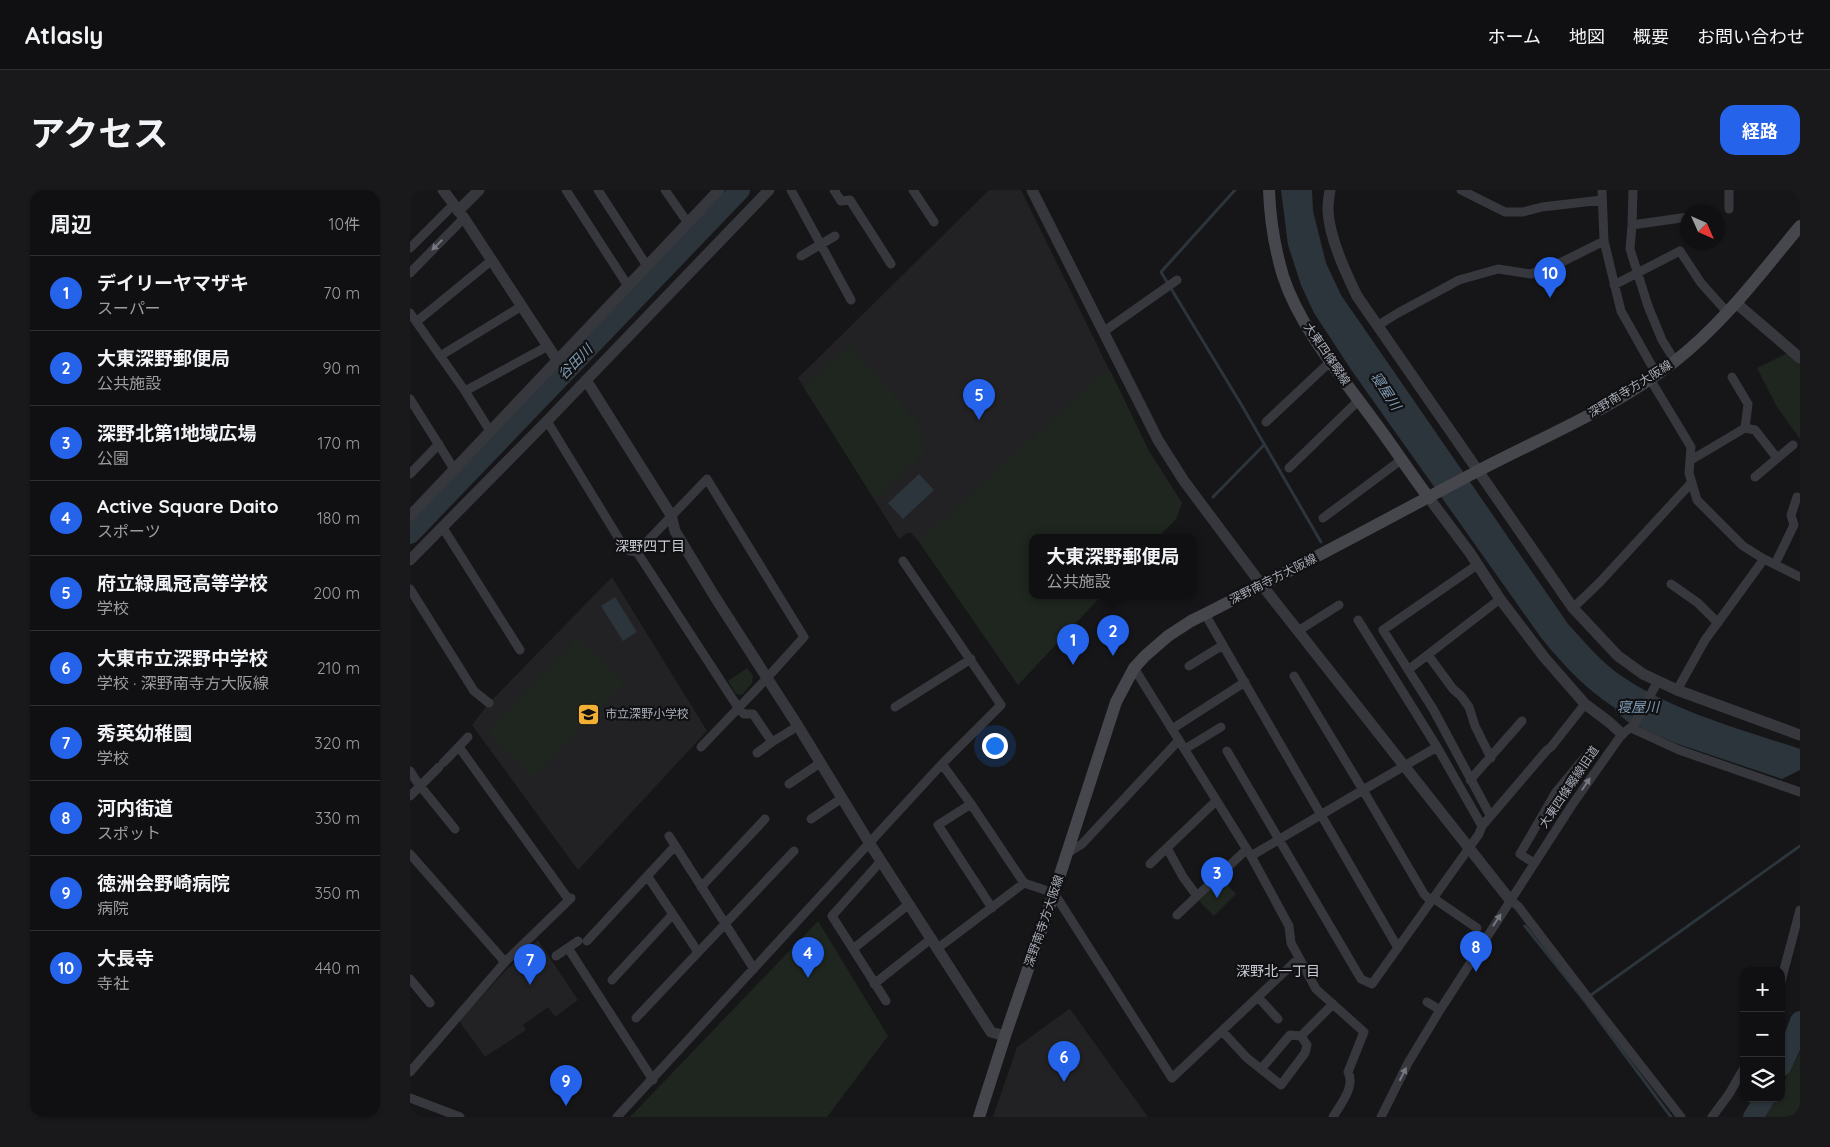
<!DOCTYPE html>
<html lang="ja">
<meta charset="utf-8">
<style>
:root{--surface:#101012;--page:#19191b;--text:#f1f3f6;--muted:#9c9d9f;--line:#303032;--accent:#2563eb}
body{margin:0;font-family:Quicksand,"Noto Sans JP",sans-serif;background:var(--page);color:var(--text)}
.controls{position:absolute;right:15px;bottom:15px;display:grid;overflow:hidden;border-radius:10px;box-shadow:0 1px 4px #0004}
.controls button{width:45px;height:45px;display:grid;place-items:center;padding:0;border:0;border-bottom:1px solid var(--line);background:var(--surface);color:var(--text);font:25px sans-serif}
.compass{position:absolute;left:1270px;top:15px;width:45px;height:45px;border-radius:50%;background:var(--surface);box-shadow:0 1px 4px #0004;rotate:135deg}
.you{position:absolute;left:584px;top:555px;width:18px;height:18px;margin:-12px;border:4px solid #fff;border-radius:50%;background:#1a73e8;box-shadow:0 0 0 8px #1a73e833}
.badge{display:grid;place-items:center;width:32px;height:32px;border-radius:50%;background:var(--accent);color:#fff;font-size:16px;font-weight:700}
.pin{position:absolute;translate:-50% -41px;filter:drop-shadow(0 1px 2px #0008)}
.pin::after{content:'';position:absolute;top:26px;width:18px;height:15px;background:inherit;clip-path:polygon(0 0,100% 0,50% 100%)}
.popup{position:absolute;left:619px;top:344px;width:168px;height:65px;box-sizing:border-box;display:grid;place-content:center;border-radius:10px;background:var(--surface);filter:drop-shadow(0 1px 4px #0005);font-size:16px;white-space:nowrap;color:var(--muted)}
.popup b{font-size:19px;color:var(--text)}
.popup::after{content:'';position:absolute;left:50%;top:100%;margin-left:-10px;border:10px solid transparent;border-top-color:var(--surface)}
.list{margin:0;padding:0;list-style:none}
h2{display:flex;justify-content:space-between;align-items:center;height:65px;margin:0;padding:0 20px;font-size:21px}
h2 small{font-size:16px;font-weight:400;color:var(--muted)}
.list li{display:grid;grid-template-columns:32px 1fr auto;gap:15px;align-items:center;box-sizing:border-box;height:75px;padding:0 20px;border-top:1px solid var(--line)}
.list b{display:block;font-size:19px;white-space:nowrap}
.list p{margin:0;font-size:16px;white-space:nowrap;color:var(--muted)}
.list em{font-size:16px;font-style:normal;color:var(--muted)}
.icon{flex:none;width:28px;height:28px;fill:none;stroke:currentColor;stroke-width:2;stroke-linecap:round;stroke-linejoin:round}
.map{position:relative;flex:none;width:1390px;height:927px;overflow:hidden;border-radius:15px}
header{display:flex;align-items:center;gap:30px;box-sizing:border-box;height:70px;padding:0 25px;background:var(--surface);border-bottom:1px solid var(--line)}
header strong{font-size:24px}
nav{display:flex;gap:28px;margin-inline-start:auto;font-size:18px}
.intro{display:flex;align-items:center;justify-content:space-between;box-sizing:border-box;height:120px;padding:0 30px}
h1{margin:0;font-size:35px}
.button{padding:12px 22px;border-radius:15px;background:var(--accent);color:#fff;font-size:18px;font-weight:700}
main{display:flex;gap:30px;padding:0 30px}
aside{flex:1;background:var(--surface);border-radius:15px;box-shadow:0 1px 4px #0004}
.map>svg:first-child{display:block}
.built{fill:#222225}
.green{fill:#1e261f}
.water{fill:#2c353c}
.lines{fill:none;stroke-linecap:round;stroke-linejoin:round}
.stream{stroke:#2c353c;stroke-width:3}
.river{stroke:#2c353c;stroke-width:20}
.minor{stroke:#37383d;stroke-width:9}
.tertiary{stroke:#37383d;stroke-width:11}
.secondary{stroke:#45474d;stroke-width:12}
.oneway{fill:#757881}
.labels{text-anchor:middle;stroke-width:4.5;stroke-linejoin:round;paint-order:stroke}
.street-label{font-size:12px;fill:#a8adb8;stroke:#111113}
.poi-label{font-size:12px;fill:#a8adb8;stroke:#111113;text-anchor:start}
.water-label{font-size:14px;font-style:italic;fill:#7f9bb3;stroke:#111113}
.neighbourhood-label{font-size:14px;fill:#c9ccd4;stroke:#111113}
</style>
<header>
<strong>Atlasly</strong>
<nav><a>ホーム</a><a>地図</a><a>概要</a><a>お問い合わせ</a></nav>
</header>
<div class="intro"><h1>アクセス</h1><a class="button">経路</a></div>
<main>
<aside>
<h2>周辺<small>10件</small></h2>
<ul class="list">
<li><span class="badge">1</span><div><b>デイリーヤマザキ</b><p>スーパー</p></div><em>70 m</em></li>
<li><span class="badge">2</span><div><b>大東深野郵便局</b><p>公共施設</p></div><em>90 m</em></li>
<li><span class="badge">3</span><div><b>深野北第1地域広場</b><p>公園</p></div><em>170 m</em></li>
<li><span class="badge">4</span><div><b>Active Square Daito</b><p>スポーツ</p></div><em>180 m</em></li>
<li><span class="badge">5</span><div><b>府立緑風冠高等学校</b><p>学校</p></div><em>200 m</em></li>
<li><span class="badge">6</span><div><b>大東市立深野中学校</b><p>学校 · 深野南寺方大阪線</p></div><em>210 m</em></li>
<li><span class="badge">7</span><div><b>秀英幼稚園</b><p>学校</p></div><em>320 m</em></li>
<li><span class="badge">8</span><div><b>河内街道</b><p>スポット</p></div><em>330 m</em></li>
<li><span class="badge">9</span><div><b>徳洲会野崎病院</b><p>病院</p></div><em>350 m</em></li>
<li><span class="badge">10</span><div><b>大長寺</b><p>寺社</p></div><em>440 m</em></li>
</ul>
</aside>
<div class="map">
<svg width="1390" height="927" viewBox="0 0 1390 927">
<rect width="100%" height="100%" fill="#161618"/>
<path class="built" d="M 579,0 L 611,0 L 739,261 L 772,313 L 766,329 L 748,347 L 623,347 L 623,405 L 692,405 L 608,495 L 507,349 L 501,343 L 497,343 L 489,349 L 388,188 Z
M 202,387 L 297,541 L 168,680 L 62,535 L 79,513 Z
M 128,750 L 168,810 L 145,827 L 138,817 L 113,835 L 116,840 L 75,867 L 49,831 L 96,780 Z
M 659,819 L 660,819 L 738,927 L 583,927 L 607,857 Z"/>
<path class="green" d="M 439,155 L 509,233 L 514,263 L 465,310 L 394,198 Z
M 1378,163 L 1390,174 L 1390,249 L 1367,217 L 1347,178 Z
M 700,180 L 739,261 L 772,313 L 766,329 L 748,347 L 623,347 L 623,405 L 692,405 L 608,495 L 509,352 L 688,188 Z
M 167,448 L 214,493 L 124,587 L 77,542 Z
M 337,478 L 343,485 L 342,493 L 332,505 L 326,504 L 318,491 Z
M 811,689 L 826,704 L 804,726 L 789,711 Z
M 408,731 L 478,846 L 417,927 L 220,927 Z
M 1390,862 L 1390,927 L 1354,927 L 1365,908 L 1371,908 L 1371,897 Z"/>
<path class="water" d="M 871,0 L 902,0 L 903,21 L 916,73 L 931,105 L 1158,434 C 1174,451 1190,471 1210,485 C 1262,521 1330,539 1390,559 L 1390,580 L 1372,589 L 1265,553 L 1218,532 L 1206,522 L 1205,518 C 1174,497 1156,478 1132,449 L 942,181 L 904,123 L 891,95 L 878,55 Z
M 509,284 L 524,300 L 493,329 L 478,313 Z
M 205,407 L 227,442 L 213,451 L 191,416 Z"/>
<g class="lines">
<path class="stream" d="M 825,0 L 751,82 L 831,214 L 911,352
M 803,307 L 854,255
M 1115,736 L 1174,810 L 1261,927
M 1174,810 L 1390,656"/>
<path class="river" d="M 0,344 L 330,0
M 1371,877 L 1380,858 L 1390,831
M 1343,927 L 1355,908"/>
<path class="minor" d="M 156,0 L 218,96
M 188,0 L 237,76
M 255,0 L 278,33
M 381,0 L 441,110
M 424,0 L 431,11 L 440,10 L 481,74
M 503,0 L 524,32
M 1051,0 L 1095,22 L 1113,22 L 1132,17 L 1192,10
M 1192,0 L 1194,51 L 1211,121 L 1247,185
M 1223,0 L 1222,35 L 1220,59 L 1238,116 L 1252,150 L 1265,171
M 1319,0 L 1319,19
M 1222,35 L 1278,27
M 0,58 L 43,15
M 391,66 L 425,46
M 0,83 L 54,28
M 1204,95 L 1270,61 L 1291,93 L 1317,122
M 0,123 L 55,201 L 80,241
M 6,132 L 82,70
M 967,136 L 988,123 L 1049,90 L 1088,79 L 1121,84 L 1154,71 L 1194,51
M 693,142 L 767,90
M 30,166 L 112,116
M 1240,189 L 1281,257 L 1279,283 L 1287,310 L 1333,356 L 1354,369 L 1390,387
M 55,201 L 138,156
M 0,209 L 44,279
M 137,231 L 214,357 L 220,361 L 227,362 L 329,519 L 334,524 L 343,524 L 362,552 L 388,536
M 856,232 L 921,171
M 1335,238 L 1345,240 L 1367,268
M 1281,270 L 1335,238 L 1338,214 L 1322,187
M 879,278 L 949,210
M 0,284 L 29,254
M 1345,287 L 1383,255
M 913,328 L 991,270
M 33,338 L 110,460
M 227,362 L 297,289 L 394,447 L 357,488 L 291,557
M 1365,374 L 1384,335 L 1381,325 L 1387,307
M 1067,375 L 973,440 L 1023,519 L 1080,625
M 1261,394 L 1288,413 L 1308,433
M 0,399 L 64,501 L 79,513
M 1163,418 L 1190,392 L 1282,292
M 795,424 L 988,758
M 948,430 L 1027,557 L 1072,636
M 888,441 L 929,415
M 1018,465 L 1043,499 L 1051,506 L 1059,517 L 1065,536 L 1081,568
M 779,476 L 813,455
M 724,478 L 841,666 L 879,736 L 881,753 L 906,799 L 954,842 L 938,882 C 946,896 930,915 923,927
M 998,480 L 1090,409
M 884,486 L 953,600 L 1027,557
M 1267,500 L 1295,450 L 1354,369
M 485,517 L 561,469
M 1221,538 L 1269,560 L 1390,602
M 762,539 L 835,492
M 49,557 L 159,710
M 775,559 L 811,537
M 817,561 L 951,789 L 962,794 L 1069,644 L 1072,636 L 1137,560 L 1141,557 L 1175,514
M 347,563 L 362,552
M 33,573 L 58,547
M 532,574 L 561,614 L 614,693
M 0,581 L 7,592 L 45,639
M 1060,590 L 1112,531
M 379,594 L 410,573
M 0,606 L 29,577
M 561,614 L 528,635 L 582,718
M 401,629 L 432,608
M 259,646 L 344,779
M 757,658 L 773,687 L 787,706
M 0,664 L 95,772
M 656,664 L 672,654 L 769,550
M 841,666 L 953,600 L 1014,704 L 1021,711
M 471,671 L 422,726 L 476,811
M 1124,673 L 1110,664 L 1146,602 L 1179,562
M 740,674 L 806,611
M 238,687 L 288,762
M 291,697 L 355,629
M 1023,708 L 1067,738
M 1100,710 L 1108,716 L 1175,804 L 1271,927
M 767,725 L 837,659
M 177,751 L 265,656
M 158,758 L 243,890
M 528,758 L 614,693 L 644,703 L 762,888 L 889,768
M 443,759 L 499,714
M 146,766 L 168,751
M 0,789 L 20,813
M 202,790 L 262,725
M 1371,791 L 1390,720
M 464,794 L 522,748
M 848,807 L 868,829
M 1017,812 L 1030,820
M 226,828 L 384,661
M 812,841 L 837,868 L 871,895 L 895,863 L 897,855 L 891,846 L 923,814
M 851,879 L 880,845 L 891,846
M 0,882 L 95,772 L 161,708
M 0,908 L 50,927
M 207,927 L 532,574 L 591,515 L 493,371
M 971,927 L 998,873 L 1030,820 L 1162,615 L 1212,544 L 1224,535 L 1248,491
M 1302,927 L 1319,904 L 1334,878"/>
<path class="tertiary" d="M 33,0 L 54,28 L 147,170
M 622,0 L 748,250 L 774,291 L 851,394 L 1100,710
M 920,0 C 919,6 918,13 918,20 C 919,47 935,81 947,106 L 1163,418 L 1208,466 L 1233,484 L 1267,500 L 1390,545
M 48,21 L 69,0
M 1326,113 L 1390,168
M 176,190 L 261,325 L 265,341 L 305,407 L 388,536 L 460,654 L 581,842 L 595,846
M 1019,308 L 1060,363 L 1090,409 L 1134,467 L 1175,514 L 1199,532 L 1212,544
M 0,326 L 309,0
M 0,370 L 137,231 L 359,0"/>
<path class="secondary" d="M 859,0 C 860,29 865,59 873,86 C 890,138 932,187 964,231 C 983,256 1000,283 1019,308
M 569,927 L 595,846 L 644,703 L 706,512 L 724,478 L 735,466 L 758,446 L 781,431 C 876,384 969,333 1062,284 C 1130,248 1203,219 1264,172 C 1313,134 1351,83 1390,36"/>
</g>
<defs><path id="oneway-solid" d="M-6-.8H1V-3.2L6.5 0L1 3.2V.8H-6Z" transform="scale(1.25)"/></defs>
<g class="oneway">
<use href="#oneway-solid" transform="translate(27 55) rotate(135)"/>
<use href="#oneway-solid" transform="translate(1176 594) rotate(-56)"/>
<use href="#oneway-solid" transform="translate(1087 730) rotate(-57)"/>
<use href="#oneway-solid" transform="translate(993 884) rotate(-63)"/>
</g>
<defs>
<symbol id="school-square" viewBox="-11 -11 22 22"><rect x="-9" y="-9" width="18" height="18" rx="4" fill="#f2b134" stroke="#111113"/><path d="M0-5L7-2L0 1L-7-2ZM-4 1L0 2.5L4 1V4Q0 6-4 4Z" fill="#111"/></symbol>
</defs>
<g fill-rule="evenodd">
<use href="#school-square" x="166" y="512" width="25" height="25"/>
</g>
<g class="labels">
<g class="street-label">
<text transform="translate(917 164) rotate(56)" y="4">大東四條畷線</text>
<text transform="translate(1220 199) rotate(-32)" y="4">深野南寺方大阪線</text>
<text transform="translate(863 389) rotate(-27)" y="4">深野南寺方大阪線</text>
<text transform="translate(1159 597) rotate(-56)" y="4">大東四條畷線旧道</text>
<text transform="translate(634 731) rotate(-71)" y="4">深野南寺方大阪線</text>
</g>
<g class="poi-label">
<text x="195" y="528">市立深野小学校</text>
</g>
<g class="water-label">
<text transform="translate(165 172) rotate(-46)" y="5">谷田川</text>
<text transform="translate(976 201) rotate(57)" y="5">寝屋川</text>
<text x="1228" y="522">寝屋川</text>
</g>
<g class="neighbourhood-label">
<text x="240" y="361">深野四丁目</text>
<text x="868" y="786">深野北一丁目</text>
</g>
</g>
</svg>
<div class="controls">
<button>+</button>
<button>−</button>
<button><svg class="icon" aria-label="layers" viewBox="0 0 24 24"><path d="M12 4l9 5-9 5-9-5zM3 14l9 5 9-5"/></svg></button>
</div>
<svg class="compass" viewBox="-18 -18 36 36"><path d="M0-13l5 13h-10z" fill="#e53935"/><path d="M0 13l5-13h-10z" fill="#9c9d9f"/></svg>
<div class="you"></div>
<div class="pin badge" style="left:663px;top:475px">1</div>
<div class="pin badge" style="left:703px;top:466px">2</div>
<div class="popup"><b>大東深野郵便局</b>公共施設</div>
<div class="pin badge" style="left:807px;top:708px">3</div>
<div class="pin badge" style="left:398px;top:788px">4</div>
<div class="pin badge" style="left:569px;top:230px">5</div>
<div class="pin badge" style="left:654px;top:892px">6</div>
<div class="pin badge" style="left:120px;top:795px">7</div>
<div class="pin badge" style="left:1066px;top:782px">8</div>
<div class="pin badge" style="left:156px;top:916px">9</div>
<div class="pin badge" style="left:1140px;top:108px">10</div>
</div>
</main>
